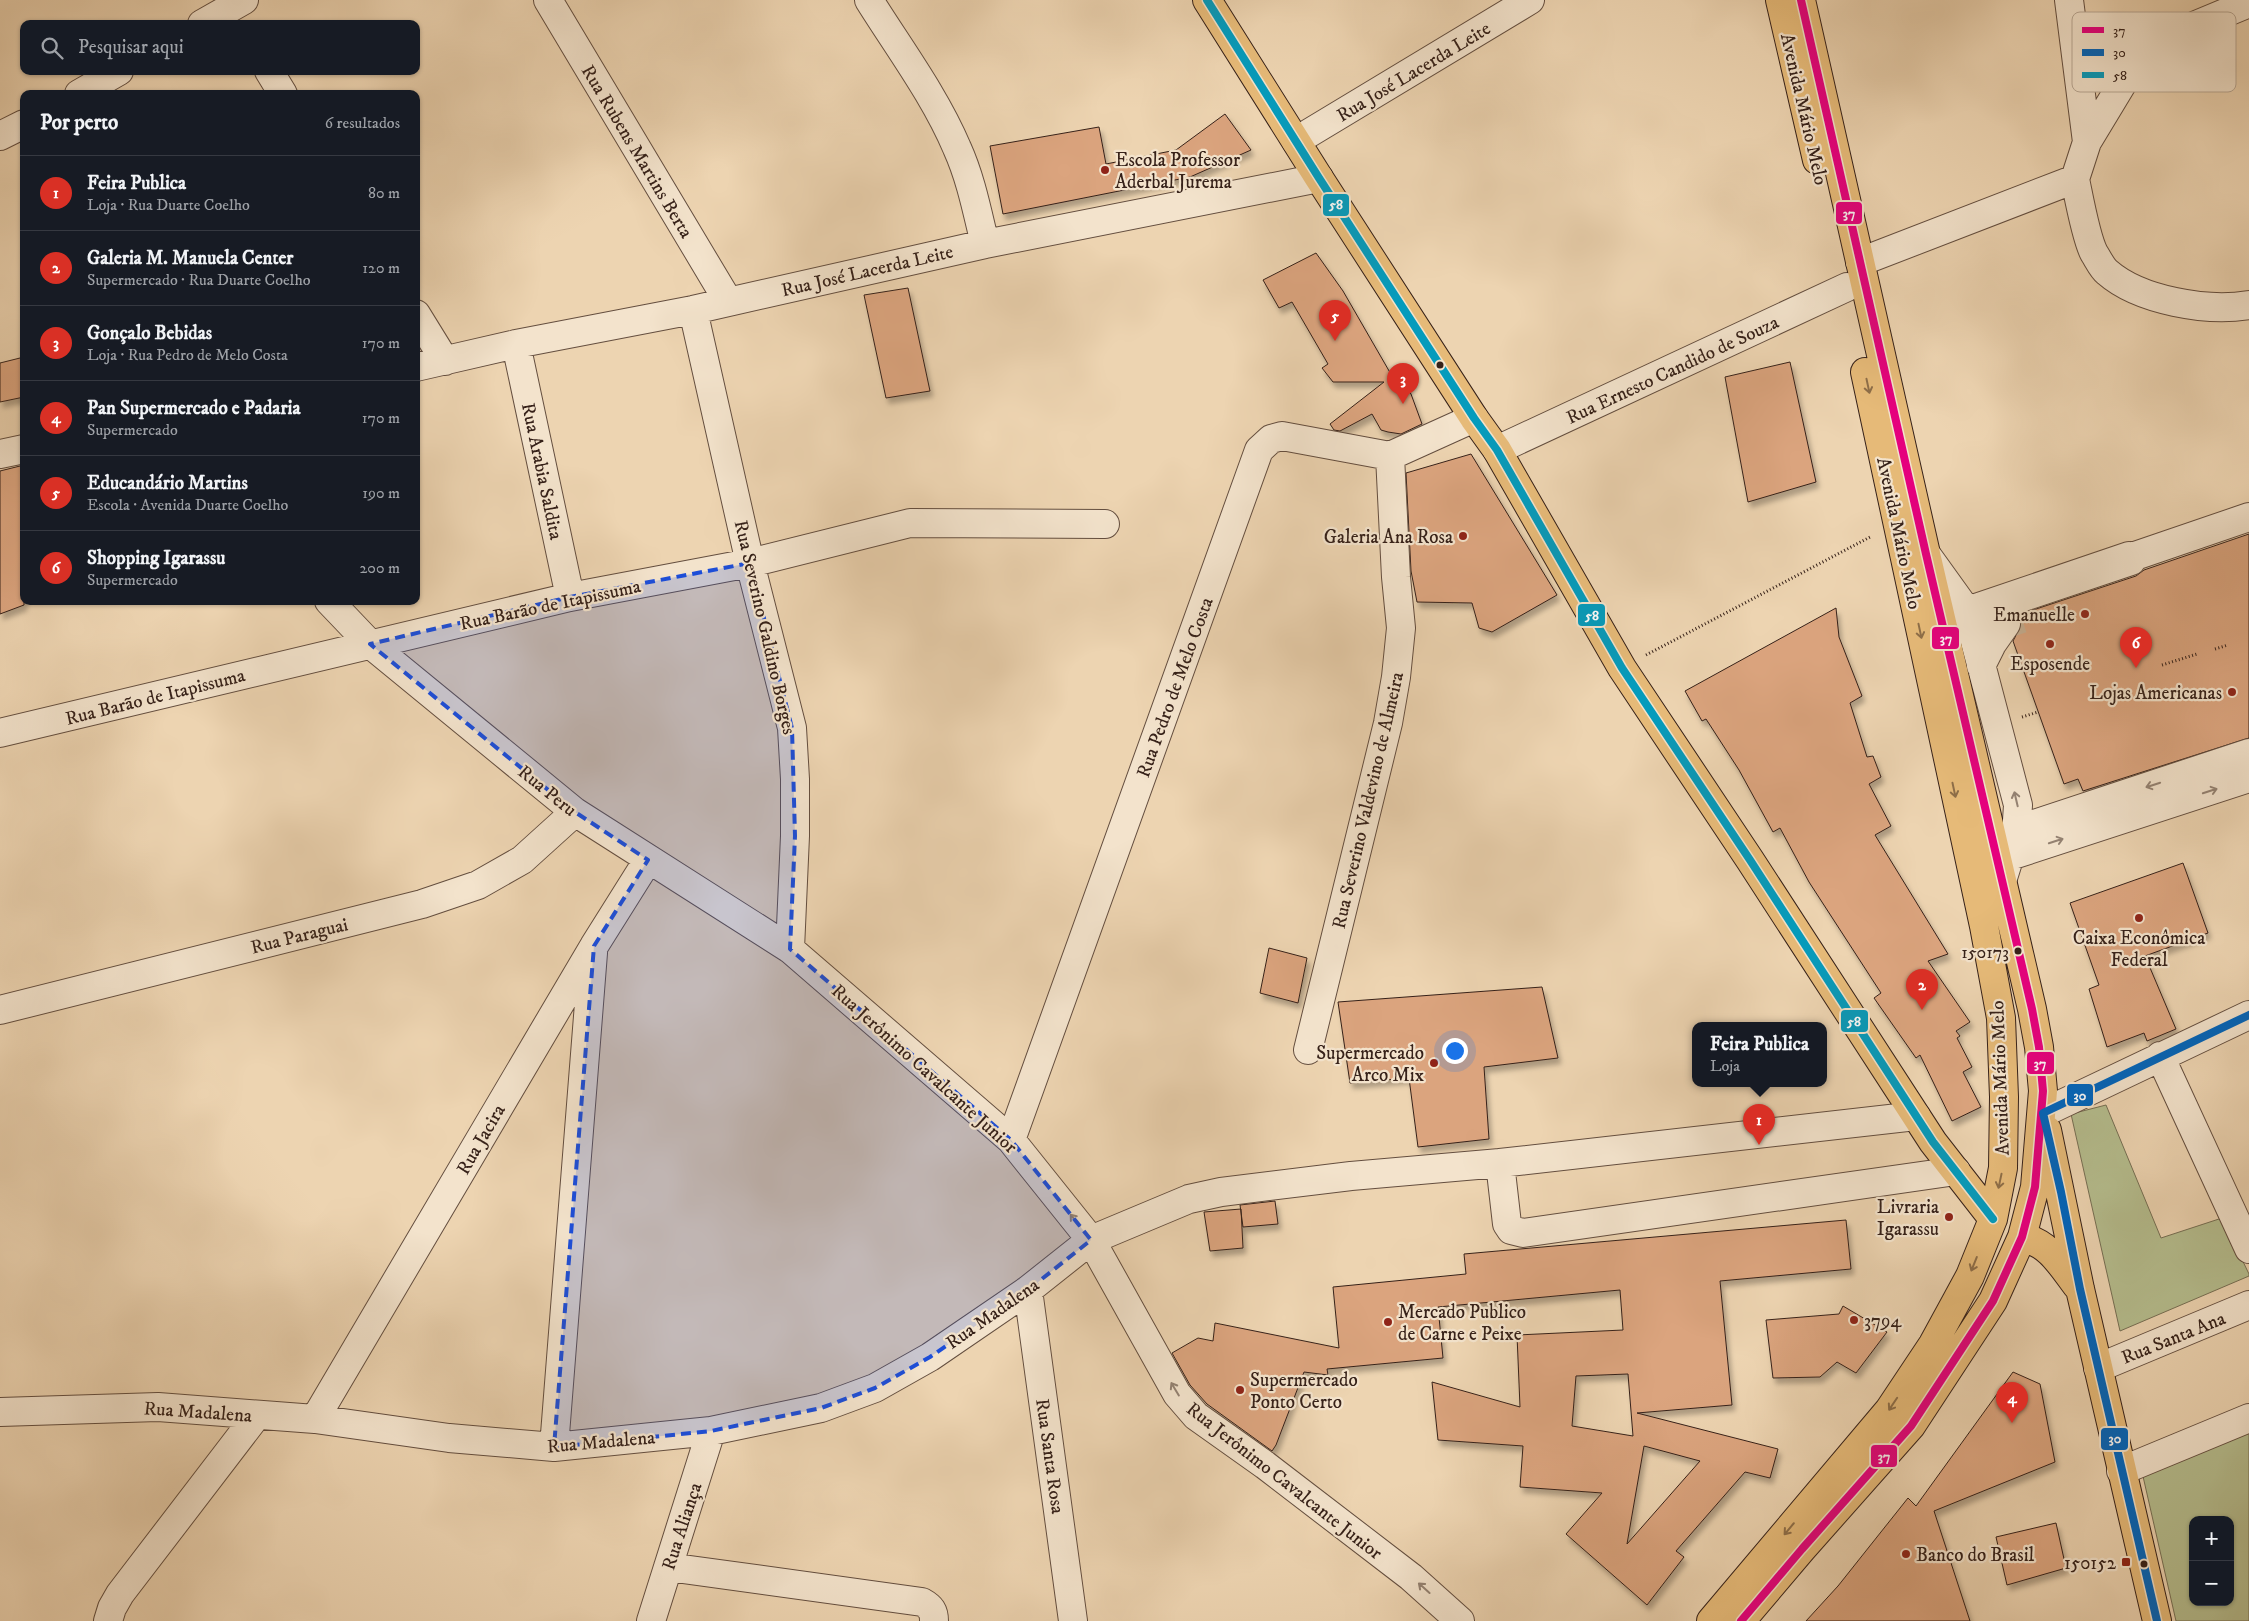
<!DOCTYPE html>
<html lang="pt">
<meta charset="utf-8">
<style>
:root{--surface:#171b24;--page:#20242c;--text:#f1f3f6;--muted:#9ea1a6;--line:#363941;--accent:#d93025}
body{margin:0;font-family:"IM FELL DW Pica",serif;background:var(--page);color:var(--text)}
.controls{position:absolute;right:15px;bottom:15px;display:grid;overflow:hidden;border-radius:10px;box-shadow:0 1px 4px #0004}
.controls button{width:45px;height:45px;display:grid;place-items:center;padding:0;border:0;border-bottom:1px solid var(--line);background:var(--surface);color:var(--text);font:25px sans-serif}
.you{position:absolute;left:1454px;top:1050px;width:18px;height:18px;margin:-12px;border:4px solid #fff;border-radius:50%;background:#1a73e8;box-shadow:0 0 0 8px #1a73e833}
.badge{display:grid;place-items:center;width:32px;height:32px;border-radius:50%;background:var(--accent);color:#fff;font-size:16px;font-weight:700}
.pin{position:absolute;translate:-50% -41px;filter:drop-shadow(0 1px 2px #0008)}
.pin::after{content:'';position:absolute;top:26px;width:18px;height:15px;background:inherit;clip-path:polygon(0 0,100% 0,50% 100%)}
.popup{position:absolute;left:1692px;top:1022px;width:135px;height:65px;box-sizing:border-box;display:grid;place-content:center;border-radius:10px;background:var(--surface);filter:drop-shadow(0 1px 4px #0005);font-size:16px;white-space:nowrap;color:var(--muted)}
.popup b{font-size:19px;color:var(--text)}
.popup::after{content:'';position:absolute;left:50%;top:100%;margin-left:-10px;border:10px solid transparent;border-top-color:var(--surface)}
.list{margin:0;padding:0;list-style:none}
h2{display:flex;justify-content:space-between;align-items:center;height:65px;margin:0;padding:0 20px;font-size:21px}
h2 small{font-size:16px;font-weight:400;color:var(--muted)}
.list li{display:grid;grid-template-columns:32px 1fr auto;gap:15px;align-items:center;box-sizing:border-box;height:75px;padding:0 20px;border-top:1px solid var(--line)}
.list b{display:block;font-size:19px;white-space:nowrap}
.list p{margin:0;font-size:16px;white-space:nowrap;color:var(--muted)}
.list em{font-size:16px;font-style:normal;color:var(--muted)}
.icon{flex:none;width:28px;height:28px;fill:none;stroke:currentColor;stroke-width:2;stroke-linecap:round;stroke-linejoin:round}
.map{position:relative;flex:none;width:2249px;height:1621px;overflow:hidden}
.search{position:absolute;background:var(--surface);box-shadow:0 1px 4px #0004;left:20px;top:20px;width:400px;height:55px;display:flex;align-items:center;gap:12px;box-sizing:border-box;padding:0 18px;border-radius:10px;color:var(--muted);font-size:19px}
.panel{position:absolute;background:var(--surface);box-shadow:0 1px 4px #0004;left:20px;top:90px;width:400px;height:515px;border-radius:10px}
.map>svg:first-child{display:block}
.park{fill:#b5bd8e;stroke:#766f54;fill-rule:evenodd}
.building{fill:#dba47e;stroke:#362119;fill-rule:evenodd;filter:url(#shadow)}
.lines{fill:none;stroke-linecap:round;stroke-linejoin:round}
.minor-tunnel{stroke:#c8b093;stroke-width:28;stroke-dasharray:28 14;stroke-linecap:butt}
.minor-casing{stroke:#644e3f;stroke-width:30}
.major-casing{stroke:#362119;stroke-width:30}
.path{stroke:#362119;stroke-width:3;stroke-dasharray:1 2.5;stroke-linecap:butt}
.minor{stroke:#f3e3cc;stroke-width:28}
.major{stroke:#e6ba78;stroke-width:28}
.bus-1-casing{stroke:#f3e3cc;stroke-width:11}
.bus-2-casing{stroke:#f3e3cc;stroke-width:11}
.bus-3-casing{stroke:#f3e3cc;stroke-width:11}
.bus-1{stroke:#e5007d;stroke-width:8}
.bus-2{stroke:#0065bd;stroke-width:8}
.bus-3{stroke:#059bbc;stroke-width:8}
.oneway{stroke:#8e6e48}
.oneway2{stroke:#948272}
.marked{fill:#1d4ed8;fill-opacity:0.2;stroke:#1d4ed8;stroke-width:4;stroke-dasharray:10 6;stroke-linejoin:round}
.poi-dot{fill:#8f2418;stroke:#f3e3cc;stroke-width:2}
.bus-dot{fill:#362119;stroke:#f3e3cc;stroke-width:2}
.labels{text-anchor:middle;stroke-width:4.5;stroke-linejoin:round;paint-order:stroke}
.bus-label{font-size:18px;fill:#362119;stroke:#f3e3cc;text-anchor:end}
.street-label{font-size:19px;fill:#362119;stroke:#f3e3cc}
.poi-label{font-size:19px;fill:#362119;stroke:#f3e3cc;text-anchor:end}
.key{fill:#f3e3cc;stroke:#baa996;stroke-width:1}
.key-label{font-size:14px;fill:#362119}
.line-badge{stroke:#f3e3cc;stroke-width:2}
.badge-label{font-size:14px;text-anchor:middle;font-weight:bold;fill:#fff}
</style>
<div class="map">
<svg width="2249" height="1621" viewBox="0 0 2249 1621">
<defs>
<filter id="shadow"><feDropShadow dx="3" dy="5.5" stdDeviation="2.5" flood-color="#0004"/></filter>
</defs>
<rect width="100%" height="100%" fill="#edd4b1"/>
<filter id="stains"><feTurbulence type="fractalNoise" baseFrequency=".004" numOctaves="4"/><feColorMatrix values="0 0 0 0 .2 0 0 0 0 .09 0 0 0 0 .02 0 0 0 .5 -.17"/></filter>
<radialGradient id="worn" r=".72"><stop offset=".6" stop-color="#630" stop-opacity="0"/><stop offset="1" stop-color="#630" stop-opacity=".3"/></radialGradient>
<path class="park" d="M 2106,1105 L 2161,1238 L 2222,1218 L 2249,1274 L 2249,1276 L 2120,1331 L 2071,1114 Z
M 2249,1404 L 2249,1621 L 2176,1621 L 2137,1450 ZM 2193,1520 L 2230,1520 L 2230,1602 L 2193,1602 Z"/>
<path class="building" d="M 1225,114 L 1251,150 L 1190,177 L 1003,214 L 990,146 L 1099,127 L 1106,164 L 1176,150 Z
M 1316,253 L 1343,291 L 1392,376 L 1395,373 L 1411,394 L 1422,424 L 1401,434 L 1388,432 L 1381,430 L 1372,414 L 1340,431 L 1334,430 L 1330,424 L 1384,382 L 1333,382 L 1322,368 L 1328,364 L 1292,302 L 1279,308 L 1263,280 Z
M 908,288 L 930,391 L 886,398 L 864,295 Z
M 24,357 L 24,397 L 0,402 L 0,363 Z
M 1790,362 L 1816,482 L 1748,502 L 1725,377 Z
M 1471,454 L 1557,595 L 1492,632 L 1479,628 L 1472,603 L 1417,602 L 1411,571 L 1406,473 Z
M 24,465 L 24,605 L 0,614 L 0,471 Z
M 2249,534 L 2249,738 L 2083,791 L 2078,779 L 2064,784 L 2013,641 L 2021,626 L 2018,615 L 2136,576 L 2144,570 Z
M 1836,608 L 1839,637 L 1862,696 L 1850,703 L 1867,757 L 1873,756 L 1881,777 L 1869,784 L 1891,826 L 1875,835 L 1948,954 L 1928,961 L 1970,1022 L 1956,1031 L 1960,1036 L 1957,1038 L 1972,1067 L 1963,1072 L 1981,1107 L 1952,1121 L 1920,1055 L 1916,1058 L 1874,998 L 1881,993 L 1809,882 L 1780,828 L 1773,832 L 1739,770 L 1706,719 L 1702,721 L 1685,691 Z
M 2183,863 L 2208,933 L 2145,956 L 2176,1029 L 2147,1041 L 2144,1033 L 2107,1047 L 2089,989 L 2099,985 L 2070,903 Z
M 1269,948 L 1307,958 L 1298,1003 L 1260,993 Z
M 1542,987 L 1558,1058 L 1484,1067 L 1489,1139 L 1418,1147 L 1409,1078 L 1350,1083 L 1338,1002 Z
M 1275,1201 L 1278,1224 L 1243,1227 L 1240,1205 Z
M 1241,1209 L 1243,1248 L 1210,1251 L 1204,1212 Z
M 1846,1220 L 1851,1269 L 1720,1281 L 1732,1405 L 1637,1413 L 1778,1449 L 1770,1478 L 1745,1472 L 1676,1551 L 1684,1557 L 1647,1605 L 1566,1534 L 1602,1493 L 1520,1487 L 1523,1446 L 1438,1440 L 1432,1382 L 1520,1407 L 1517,1335 L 1623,1330 L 1620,1290 L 1438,1307 L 1443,1358 L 1327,1369 L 1328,1375 L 1304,1372 L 1276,1445 L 1272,1451 L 1207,1404 L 1190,1385 L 1172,1353 L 1198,1338 L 1213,1341 L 1215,1323 L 1339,1348 L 1333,1287 L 1466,1274 L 1464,1254 ZM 1628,1374 L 1633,1436 L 1572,1426 L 1576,1376 ZM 1644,1446 L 1700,1461 L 1627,1544 Z
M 1843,1306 L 1887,1332 L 1856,1373 L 1837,1362 L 1820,1377 L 1773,1378 L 1766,1320 L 1839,1314 Z
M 2013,1372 L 2040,1384 L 2055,1462 L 1934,1511 L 1970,1621 L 1806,1621 L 1838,1586 L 1908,1498 L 1916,1506 Z
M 2056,1523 L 2066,1568 L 2007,1585 L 1996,1537 Z"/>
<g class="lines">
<path class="minor-tunnel" d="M 2007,624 L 2022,619"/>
<defs>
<path id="minor" d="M 548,0 L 728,301
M 869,0 C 899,48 935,96 957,148 C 971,179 977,211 985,244
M 2069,0 L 2087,142
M 202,24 L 244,0
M 269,71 L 283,94
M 79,94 L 119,71
M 0,136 L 24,124
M 1296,141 L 1530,0
M 2075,179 C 2079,198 2086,238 2094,253 C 2098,259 2102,268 2107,272 C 2140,301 2208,312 2249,305
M 1860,262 L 2075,179 L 2087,142 L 2139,56 L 2160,40 L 2249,3
M 693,310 L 750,563 L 792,728 L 795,779 L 795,836 L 790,949
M 416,314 L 445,361
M 516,344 L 570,597
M 416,367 L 516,344 L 693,310 L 985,244 L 1319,178
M 1497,450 L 1847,287
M 0,454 L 24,449
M 1926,554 L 1967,611 L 2018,805 L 2016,836 L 2002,881
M 2129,556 L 2132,557 L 2131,561 L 1994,607 L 1967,611 Z
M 2132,557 L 2249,517
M 329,601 L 370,644 L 575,812 L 790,949 L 1011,1140 L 1091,1240 L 1177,1394 L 1196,1416 L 1265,1465 L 1411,1577 L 1460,1621
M 1968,612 L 1985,620 L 2006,624 L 1992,644 L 1981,666
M 0,733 L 570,597 L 750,563 L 910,523 L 1105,524
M 2016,830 L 2249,753
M 2010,856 L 2249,778
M 0,1010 L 422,904 L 478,885 L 522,860 L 575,812
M 1308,1050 L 1388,723 L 1396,677 L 1401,628 L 1396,577 L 1390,456
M 2160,1056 L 2249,1249
M 2043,1113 L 2249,1015
M 1011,1140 L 1259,450 L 1271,439 L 1282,436 L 1390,456 L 1474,418
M 1500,1163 L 1507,1224 L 1511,1230 L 1523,1233 L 1956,1171
M 1028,1290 L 1073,1621
M 2098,1368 L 2249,1305
M 0,1412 L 158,1407 L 315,1419 L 449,1438 L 554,1447 L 711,1431 L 821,1408 L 875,1388 L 930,1357 L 1028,1290 L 1091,1240 L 1189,1199 L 1221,1192 L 1351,1176 L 1500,1163 L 1916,1116
M 315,1419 L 594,946 L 648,860
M 554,1447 L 593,953
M 2121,1471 L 2249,1418
M 668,1567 L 922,1602 C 931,1607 934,1611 934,1621
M 108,1621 L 112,1608 L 120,1594 L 257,1415
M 651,1621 L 711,1431"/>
<path id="major" d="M 1207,0 L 1319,178 L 1474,418 L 1497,450 L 1622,668 L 1750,860 L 1933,1142 L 1993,1219
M 1780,0 L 1817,160
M 2047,1130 L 2080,1289 L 2157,1621
M 2022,1237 C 2049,1243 2061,1265 2077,1286
M 1711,1621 L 1889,1410 L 1933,1344 L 1957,1300 L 1970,1276 L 1993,1219 L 2003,1168 L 2004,1097 L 2001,1018 L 1984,926 L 1865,372
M 1741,1621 L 1802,1549 L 1911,1426 L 1993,1301 L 2022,1237 L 2035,1187 L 2043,1091 L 2039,1047 L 2032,1009 L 1926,554 L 1801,0"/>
</defs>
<use href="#minor" class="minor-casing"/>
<use href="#major" class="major-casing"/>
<path class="path" d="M 2215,649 L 2228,645
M 1646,655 L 1872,536
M 2162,665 L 2197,654
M 2022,717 L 2038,712"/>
<use href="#minor" class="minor"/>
<use href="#major" class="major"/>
<defs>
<path id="bus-1" d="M 1741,1621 L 1802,1549 L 1911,1426 L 1993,1301 L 2022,1237 L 2035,1187 L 2043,1091 L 2039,1047 L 2032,1009 L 1926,554 L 1801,0"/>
<path id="bus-2" d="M 2157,1621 L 2080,1289 L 2061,1192 L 2043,1113 L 2249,1015"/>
<path id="bus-3" d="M 1207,0 L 1319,178 L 1474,418 L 1497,450 L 1622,668 L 1750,860 L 1933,1142 L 1993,1219"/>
</defs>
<use href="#bus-1" class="bus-1-casing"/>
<use href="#bus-2" class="bus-2-casing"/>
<use href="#bus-3" class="bus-3-casing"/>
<use href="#bus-1" class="bus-1"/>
<use href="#bus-2" class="bus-2"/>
<use href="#bus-3" class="bus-3"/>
</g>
<defs><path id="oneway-shaft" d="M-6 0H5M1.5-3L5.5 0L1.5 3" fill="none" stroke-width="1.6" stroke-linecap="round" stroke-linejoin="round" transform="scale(1.25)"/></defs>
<g class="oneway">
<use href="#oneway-shaft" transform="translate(1868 386) rotate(78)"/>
<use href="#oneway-shaft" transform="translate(1920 631) rotate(78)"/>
<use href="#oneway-shaft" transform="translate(1954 790) rotate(78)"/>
<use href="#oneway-shaft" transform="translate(2000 1181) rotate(102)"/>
<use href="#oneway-shaft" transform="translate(1974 1264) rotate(112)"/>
<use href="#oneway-shaft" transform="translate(1893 1404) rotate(124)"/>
<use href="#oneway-shaft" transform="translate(1789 1529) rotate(130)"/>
</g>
<g class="oneway2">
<use href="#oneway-shaft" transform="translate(2153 785) rotate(162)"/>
<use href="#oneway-shaft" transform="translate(2210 791) rotate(-18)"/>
<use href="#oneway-shaft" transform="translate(2016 799) rotate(-103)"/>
<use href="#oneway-shaft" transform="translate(2056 841) rotate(-18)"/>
<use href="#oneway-shaft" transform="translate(1075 1220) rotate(-129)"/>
<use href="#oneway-shaft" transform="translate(1175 1389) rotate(-121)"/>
<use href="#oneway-shaft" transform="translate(1424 1588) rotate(-138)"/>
</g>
<path class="marked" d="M 750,563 L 792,728 L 795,836 L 790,949 L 1011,1140 L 1091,1240 L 1028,1290 L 930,1357 L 875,1388 L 821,1408 L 711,1431 L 554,1447 L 594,946 L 648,860 L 575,812 L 370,644 L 570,597 Z"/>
<g class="poi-dot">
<circle cx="1105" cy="170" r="5"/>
<circle cx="1463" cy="536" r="5"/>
<circle cx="2085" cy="614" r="5"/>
<circle cx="2050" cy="644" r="5"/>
<circle cx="2232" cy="692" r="5"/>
<circle cx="2139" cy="918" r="5"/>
<circle cx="1434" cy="1063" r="5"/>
<circle cx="1949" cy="1217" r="5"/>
<circle cx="1854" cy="1320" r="5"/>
<circle cx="1388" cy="1322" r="5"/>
<circle cx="1240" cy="1390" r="5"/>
<circle cx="1906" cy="1554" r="5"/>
<rect x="2121" y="1557" width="10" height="10" rx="2.5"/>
</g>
<g class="bus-dot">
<circle cx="1440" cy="365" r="4.5"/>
<circle cx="2018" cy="951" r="4.5"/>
<circle cx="2144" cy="1564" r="4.5"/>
</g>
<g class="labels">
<g class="bus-label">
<text x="2009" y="958">150173</text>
</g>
<g class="street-label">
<text transform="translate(1413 71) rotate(-31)" y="7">Rua José Lacerda Leite</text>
<text transform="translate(1805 109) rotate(77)" y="7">Avenida Mário Melo</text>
<text transform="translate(638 151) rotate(59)" y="7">Rua Rubens Martins Berta</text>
<text transform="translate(867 270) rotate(-13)" y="7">Rua José Lacerda Leite</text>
<text transform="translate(1672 369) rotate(-25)" y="7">Rua Ernesto Candido de Souza</text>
<text transform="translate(543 471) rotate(78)" y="7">Rua Arabia Saldita</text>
<text transform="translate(1900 533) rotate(78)" y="7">Avenida Mário Melo</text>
<text transform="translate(550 604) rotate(-12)" y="7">Rua Barão de Itapissuma</text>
<text transform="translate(766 627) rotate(77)" y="7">Rua Severino Galdino Borges</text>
<text transform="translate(1174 687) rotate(-70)" y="7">Rua Pedro de Melo Costa</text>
<text transform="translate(155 696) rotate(-14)" y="7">Rua Barão de Itapissuma</text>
<text transform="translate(548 790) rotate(39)" y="7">Rua Peru</text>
<text transform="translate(1367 800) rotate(-77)" y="7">Rua Severino Valdevino de Almeira</text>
<text transform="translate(299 935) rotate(-14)" y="7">Rua Paraguai</text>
<text transform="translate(925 1068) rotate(42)" y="7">Rua Jerônimo Cavalcante Junior</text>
<text transform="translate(1999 1078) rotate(-92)" y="7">Avenida Mário Melo</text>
<text transform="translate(480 1139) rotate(-60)" y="7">Rua Jacira</text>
<text transform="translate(992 1313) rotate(-35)" y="7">Rua Madalena</text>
<text transform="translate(2173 1337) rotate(-22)" y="7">Rua Santa Ana</text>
<text transform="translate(198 1411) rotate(4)" y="7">Rua Madalena</text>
<text transform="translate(601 1441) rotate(-5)" y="7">Rua Madalena</text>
<text transform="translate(1051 1456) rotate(82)" y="7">Rua Santa Rosa</text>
<text transform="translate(1285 1480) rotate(38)" y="7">Rua Jerônimo Cavalcante Junior</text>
<text transform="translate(681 1526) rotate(-72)" y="7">Rua Aliança</text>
</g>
<g class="poi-label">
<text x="1115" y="166" text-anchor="start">Escola Professor<tspan x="1115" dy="22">Aderbal Jurema</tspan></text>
<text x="1453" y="543">Galeria Ana Rosa</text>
<text x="2075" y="621">Emanuelle</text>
<text x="2050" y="670" text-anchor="middle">Esposende</text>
<text x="2222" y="699">Lojas Americanas</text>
<text x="2139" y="944" text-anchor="middle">Caixa Econômica<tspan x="2139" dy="22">Federal</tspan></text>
<text x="1424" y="1059">Supermercado<tspan x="1424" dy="22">Arco Mix</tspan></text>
<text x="1939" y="1213">Livraria<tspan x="1939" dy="22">Igarassu</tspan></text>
<text x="1398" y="1318" text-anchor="start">Mercado Publico<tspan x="1398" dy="22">de Carne e Peixe</tspan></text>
<text x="1864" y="1327" text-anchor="start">3794</text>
<text x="1250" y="1386" text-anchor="start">Supermercado<tspan x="1250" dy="22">Ponto Certo</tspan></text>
<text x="1916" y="1561" text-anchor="start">Banco do Brasil</text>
<text x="2116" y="1569">150152</text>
</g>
</g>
<rect x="2072" y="12" width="164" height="80" rx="8" class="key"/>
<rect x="2082" y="27" width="22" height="6" fill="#e5007d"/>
<rect x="2082" y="49" width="22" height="7" fill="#0065bd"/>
<rect x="2082" y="72" width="22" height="6" fill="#059bbc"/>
<g class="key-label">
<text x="2113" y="35">37</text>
<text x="2113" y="57">30</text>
<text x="2113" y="80">58</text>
</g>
<g class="line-badge">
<rect x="1322" y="193" width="28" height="24" rx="5" fill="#059bbc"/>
<rect x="1835" y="201" width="28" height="24" rx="5" fill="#e5007d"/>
<rect x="1577" y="603" width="29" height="24" rx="5" fill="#059bbc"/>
<rect x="1931" y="626" width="29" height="24" rx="5" fill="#e5007d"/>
<rect x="1840" y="1009" width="29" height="24" rx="5" fill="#059bbc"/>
<rect x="2026" y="1051" width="29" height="24" rx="5" fill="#e5007d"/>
<rect x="2066" y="1083" width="28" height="24" rx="5" fill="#0065bd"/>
<rect x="2100" y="1427" width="29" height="24" rx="5" fill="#0065bd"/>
<rect x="1870" y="1444" width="28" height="24" rx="5" fill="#e5007d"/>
</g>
<g class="badge-label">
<text x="1336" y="209">58</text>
<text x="1849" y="218">37</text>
<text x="1592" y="620">58</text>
<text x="1946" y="643">37</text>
<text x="1854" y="1026">58</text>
<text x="2040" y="1068">37</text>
<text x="2080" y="1100">30</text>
<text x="2115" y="1443">30</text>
<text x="1884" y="1461">37</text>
</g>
<rect width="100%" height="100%" filter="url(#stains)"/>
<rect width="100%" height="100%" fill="url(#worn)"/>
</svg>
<div class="controls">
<button>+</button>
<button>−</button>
</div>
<div class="you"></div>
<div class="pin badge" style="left:1759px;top:1145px">1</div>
<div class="popup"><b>Feira Publica</b>Loja</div>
<div class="pin badge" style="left:1922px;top:1010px">2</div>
<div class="pin badge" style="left:1403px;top:404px">3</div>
<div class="pin badge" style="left:2012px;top:1423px">4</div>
<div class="pin badge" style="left:1335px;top:341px">5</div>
<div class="pin badge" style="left:2136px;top:668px">6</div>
<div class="search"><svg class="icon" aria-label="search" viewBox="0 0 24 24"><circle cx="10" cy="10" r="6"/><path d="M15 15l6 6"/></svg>Pesquisar aqui</div>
<section class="panel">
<h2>Por perto<small>6 resultados</small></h2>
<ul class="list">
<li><span class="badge">1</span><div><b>Feira Publica</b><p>Loja · Rua Duarte Coelho</p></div><em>80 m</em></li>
<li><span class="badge">2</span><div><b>Galeria M. Manuela Center</b><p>Supermercado · Rua Duarte Coelho</p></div><em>120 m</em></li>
<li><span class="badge">3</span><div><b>Gonçalo Bebidas</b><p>Loja · Rua Pedro de Melo Costa</p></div><em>170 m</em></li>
<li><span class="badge">4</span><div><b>Pan Supermercado e Padaria</b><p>Supermercado</p></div><em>170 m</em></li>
<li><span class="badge">5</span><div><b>Educandário Martins</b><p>Escola · Avenida Duarte Coelho</p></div><em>190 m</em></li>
<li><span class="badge">6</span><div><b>Shopping Igarassu</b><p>Supermercado</p></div><em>200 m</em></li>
</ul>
</section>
</div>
